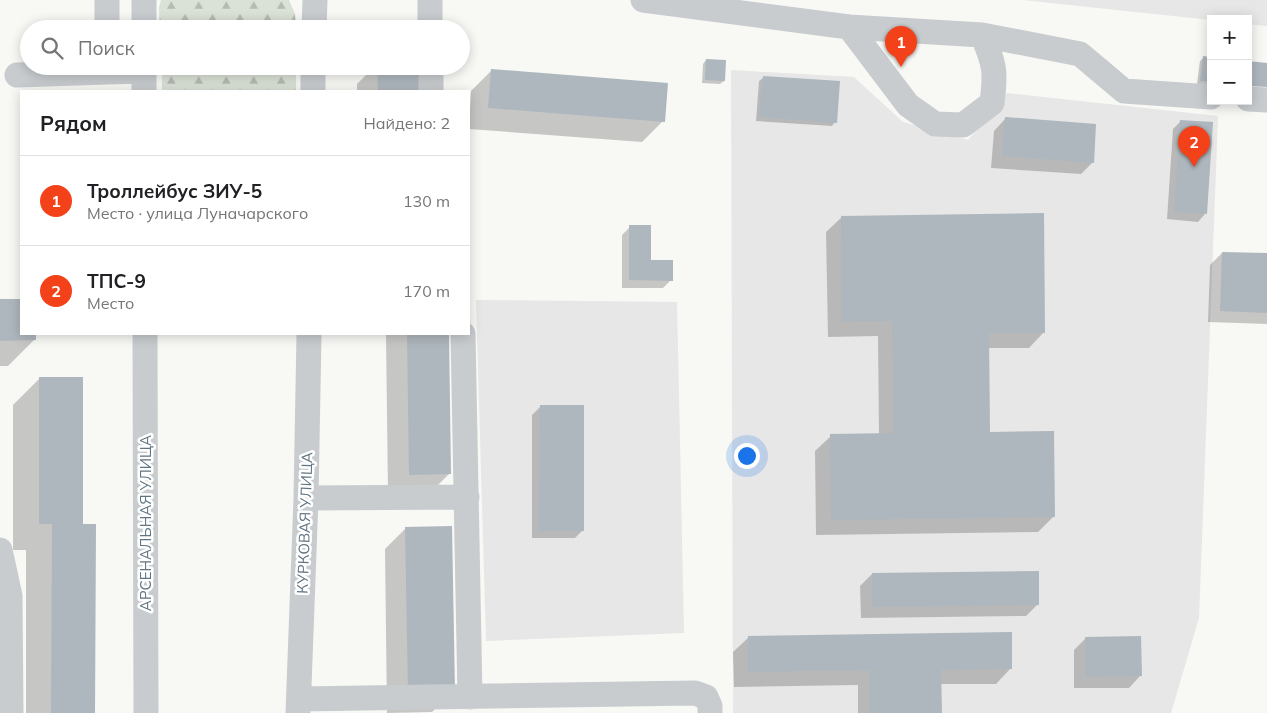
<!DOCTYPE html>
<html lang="ru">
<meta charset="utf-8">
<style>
:root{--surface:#fff;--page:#f6f6f6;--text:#202124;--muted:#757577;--line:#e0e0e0;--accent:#f3421a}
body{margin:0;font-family:Mulish,sans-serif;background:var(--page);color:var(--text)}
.controls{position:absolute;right:15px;top:15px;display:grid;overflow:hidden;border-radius:0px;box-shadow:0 2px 12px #0003}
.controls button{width:45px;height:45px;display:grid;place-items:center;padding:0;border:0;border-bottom:1px solid var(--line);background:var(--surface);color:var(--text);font:25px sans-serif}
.you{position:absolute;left:746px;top:455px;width:18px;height:18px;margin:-12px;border:4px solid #fff;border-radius:50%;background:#1a73e8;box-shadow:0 0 0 8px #1a73e833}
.badge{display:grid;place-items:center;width:32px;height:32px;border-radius:50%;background:var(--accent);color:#fff;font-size:16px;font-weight:700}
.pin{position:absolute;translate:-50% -41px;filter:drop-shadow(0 1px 2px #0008)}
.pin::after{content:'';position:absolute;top:26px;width:18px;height:15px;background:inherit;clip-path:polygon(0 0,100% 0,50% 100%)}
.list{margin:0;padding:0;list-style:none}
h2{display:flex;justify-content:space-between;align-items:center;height:65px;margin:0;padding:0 20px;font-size:21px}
h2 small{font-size:16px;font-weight:400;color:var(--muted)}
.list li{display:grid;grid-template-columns:32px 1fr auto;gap:15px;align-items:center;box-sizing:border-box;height:90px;padding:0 20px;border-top:1px solid var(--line)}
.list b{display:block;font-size:19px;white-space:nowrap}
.list p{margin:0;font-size:16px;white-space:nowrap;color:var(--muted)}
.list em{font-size:16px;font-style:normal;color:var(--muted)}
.icon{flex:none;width:28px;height:28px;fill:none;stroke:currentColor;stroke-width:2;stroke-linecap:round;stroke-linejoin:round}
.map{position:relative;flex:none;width:1267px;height:713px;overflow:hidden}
.search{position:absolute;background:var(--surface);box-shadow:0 2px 12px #0003;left:20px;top:20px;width:450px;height:55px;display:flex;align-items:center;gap:12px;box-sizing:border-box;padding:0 18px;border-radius:28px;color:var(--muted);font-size:19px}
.panel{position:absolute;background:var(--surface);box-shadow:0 2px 12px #0003;left:20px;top:90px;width:450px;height:245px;border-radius:0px}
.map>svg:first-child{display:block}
.built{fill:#e6e7e6}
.forest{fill:url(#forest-firs)}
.shadow{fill:#0003}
.building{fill:#aeb7bd}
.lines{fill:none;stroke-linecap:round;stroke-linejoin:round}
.minor{stroke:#c8cccf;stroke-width:25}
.labels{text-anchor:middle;stroke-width:5;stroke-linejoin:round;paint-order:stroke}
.street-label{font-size:15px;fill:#607583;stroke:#fff}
</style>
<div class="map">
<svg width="1267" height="713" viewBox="0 0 1267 713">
<defs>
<pattern id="forest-firs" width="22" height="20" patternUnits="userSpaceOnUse" patternTransform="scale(1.25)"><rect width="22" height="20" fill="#dae1d6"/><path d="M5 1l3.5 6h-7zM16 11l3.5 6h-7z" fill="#b4bbb3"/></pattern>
</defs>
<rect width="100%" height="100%" fill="#f8f8f5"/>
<path class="built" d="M 1023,0 L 1267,0 L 1267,26 L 1248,24 L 1248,19 L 1211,20 Z
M 731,70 L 854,77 L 903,122 L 968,140 L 1007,93 L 1218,116 L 1199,618 L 1171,713 L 733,713 Z
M 476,300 L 677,302 L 684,633 L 486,641 Z"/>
<path class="forest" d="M 161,0 L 289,0 L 295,14 L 296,29 L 160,29 L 159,8 Z
M 162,66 L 296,66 L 296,91 L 162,91 Z"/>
<path class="shadow" d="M 1203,58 L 1211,58 L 1211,85 L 1197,84 L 1200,61 Z
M 706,60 L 724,81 L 720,84 L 702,83 L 703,64 Z
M 375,66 L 418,66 L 418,91 L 357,91 L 357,84 Z
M 492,70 L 663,121 L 642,142 L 469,129 L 471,91 Z
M 763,78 L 835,122 L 832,126 L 756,121 L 759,81 Z
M 1005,119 L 1093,162 L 1081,174 L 991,168 L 994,131 Z
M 1181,121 L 1205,214 L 1198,222 L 1167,219 L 1173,129 Z
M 842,217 L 1044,332 L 1029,348 L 988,348 L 989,434 L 1053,517 L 1038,532 L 816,535 L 815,451 L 831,436 L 879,435 L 878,336 L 828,337 L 826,232 Z
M 630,227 L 649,261 L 671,280 L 663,288 L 622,288 L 622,235 Z
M 1222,253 L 1267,254 L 1267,324 L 1208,322 L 1210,265 Z
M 0,301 L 21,301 L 21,334 L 34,334 L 34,340 L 8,366 L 0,366 Z
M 386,334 L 447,334 L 449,474 L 428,495 L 388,495 Z
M 40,378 L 81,525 L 94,713 L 26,713 L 26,550 L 13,550 L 13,405 Z
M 540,407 L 583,530 L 575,538 L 532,538 L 532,415 Z
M 406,528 L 453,691 L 432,712 L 387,713 L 385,549 Z
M 872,574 L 1038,604 L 1026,616 L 861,618 L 860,586 Z
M 749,637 L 1011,668 L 996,684 L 940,684 L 940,713 L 858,713 L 858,685 L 734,687 L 733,652 Z
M 1086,638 L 1140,676 L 1129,688 L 1074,688 L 1074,650 Z"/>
<path class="building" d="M 1203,56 L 1211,57 L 1211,82 L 1200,81 Z
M 706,59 L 726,60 L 725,81 L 705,80 Z
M 1248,61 L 1267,63 L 1267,87 L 1248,86 Z
M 377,66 L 419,66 L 419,91 L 378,91 Z
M 491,69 L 668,83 L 665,122 L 488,108 Z
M 763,76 L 840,81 L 837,123 L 759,117 Z
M 1005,117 L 1096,124 L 1094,163 L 1002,156 Z
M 1180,120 L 1213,122 L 1207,214 L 1174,212 Z
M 1044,213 L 1045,333 L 989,333 L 990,432 L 1054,431 L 1055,517 L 831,520 L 830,434 L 894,433 L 892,321 L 842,322 L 841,216 Z
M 629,225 L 651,225 L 651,260 L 673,260 L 673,281 L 629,280 Z
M 1222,252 L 1267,253 L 1267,313 L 1220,311 Z
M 0,299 L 21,299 L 21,334 L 36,334 L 36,340 L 0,341 Z
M 407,334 L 449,334 L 451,474 L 409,475 Z
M 39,377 L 83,377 L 83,524 L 96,524 L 95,713 L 51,713 L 52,524 L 39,524 Z
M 540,405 L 584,405 L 584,531 L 539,531 Z
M 452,526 L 455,692 L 408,693 L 405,527 Z
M 1039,571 L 1039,605 L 872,607 L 872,573 Z
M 1012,632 L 1012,669 L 941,670 L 942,713 L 869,713 L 869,670 L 748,672 L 748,636 Z
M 1141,636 L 1142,676 L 1085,677 L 1085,637 Z"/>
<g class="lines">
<path class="minor" d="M 107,0 L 107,29
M 144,0 L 144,29
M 430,0 L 430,29
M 643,0 L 849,27 L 982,35 L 1080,54 L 1124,91 L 1211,97
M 849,27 L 908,105 L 935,124 L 963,125 L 992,103 C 996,72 995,64 982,35
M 314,29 L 315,0
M 108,66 L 108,72 L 144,71
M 144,66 L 144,91
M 431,66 L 431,91
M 17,75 L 108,72
M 313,91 L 313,66
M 1248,99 L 1267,100
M 145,334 L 146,713
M 463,334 L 470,697
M 306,498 L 467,497
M 0,550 L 10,596 L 11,713
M 299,699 L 695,693 L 706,697 L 710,706 L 710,713
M 298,713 L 306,498 L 309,334"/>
</g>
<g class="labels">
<g class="street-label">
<text transform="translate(146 523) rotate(-90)" y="5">АРСЕНАЛЬНАЯ УЛИЦА</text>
<text transform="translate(305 523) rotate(-88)" y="5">КУРКОВАЯ УЛИЦА</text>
</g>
</g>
</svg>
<div class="controls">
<button>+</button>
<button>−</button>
</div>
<div class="you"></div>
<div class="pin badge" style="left:901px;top:67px">1</div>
<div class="pin badge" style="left:1194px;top:167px">2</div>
<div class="search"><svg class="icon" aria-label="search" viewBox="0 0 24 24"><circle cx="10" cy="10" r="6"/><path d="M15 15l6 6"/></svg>Поиск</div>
<section class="panel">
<h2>Рядом<small>Найдено: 2</small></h2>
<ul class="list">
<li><span class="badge">1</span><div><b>Троллейбус ЗИУ-5</b><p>Место · улица Луначарского</p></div><em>130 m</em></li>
<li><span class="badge">2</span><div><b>ТПС-9</b><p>Место</p></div><em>170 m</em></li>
</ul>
</section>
</div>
